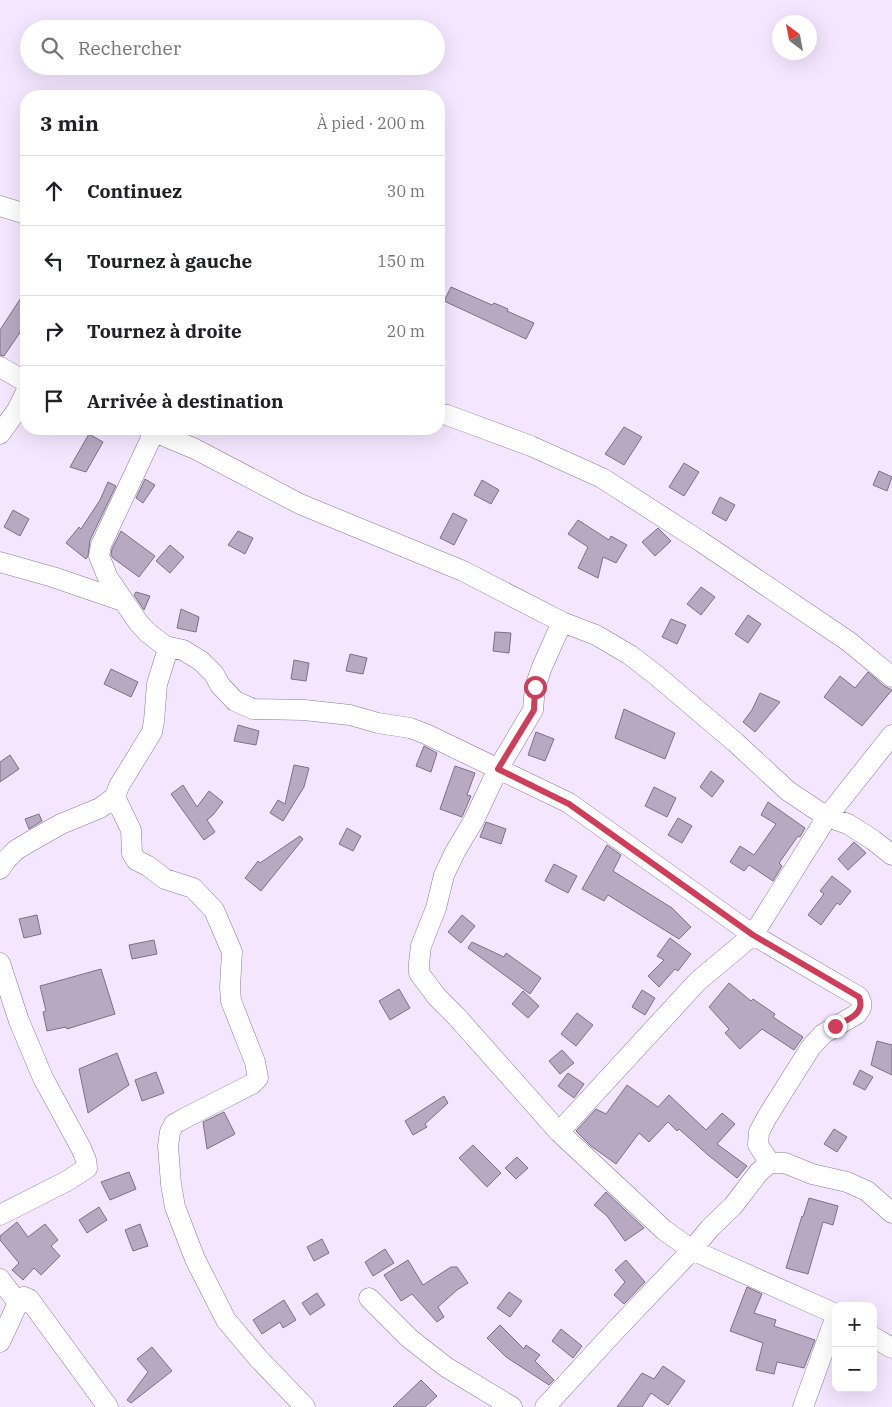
<!DOCTYPE html>
<html lang="fr">
<meta charset="utf-8">
<style>
:root{--surface:#fff;--page:#f2f2f2;--text:#202124;--muted:#757577;--line:#e0e0e0}
body{margin:0;font-family:"IBM Plex Serif",serif;background:var(--page);color:var(--text)}
.controls{position:absolute;right:15px;bottom:15px;display:grid;overflow:hidden;border-radius:10px;box-shadow:0 5px 20px #0002}
.controls button{width:45px;height:45px;display:grid;place-items:center;padding:0;border:0;border-bottom:1px solid var(--line);background:var(--surface);color:var(--text);font:25px sans-serif}
.compass{position:absolute;left:772px;top:15px;width:45px;height:45px;border-radius:50%;background:var(--surface);box-shadow:0 5px 20px #0002;rotate:328deg}
.stop{position:absolute;width:15px;height:15px;margin:-11px;border:4px solid #ce3d59;border-radius:50%;background:#fff}
.stop.end{background:#ce3d59;border-color:#fff;box-shadow:0 1px 5px #0008}
.list{margin:0;padding:0;list-style:none}
h2{display:flex;justify-content:space-between;align-items:center;height:65px;margin:0;padding:0 20px;font-size:21px}
h2 small{font-size:16px;font-weight:400;color:var(--muted)}
.list li{display:grid;grid-template-columns:32px 1fr auto;gap:15px;align-items:center;box-sizing:border-box;height:70px;padding:0 20px;border-top:1px solid var(--line)}
.list b{display:block;font-size:19px;white-space:nowrap}
.list em{font-size:16px;font-style:normal;color:var(--muted)}
.icon{flex:none;width:28px;height:28px;fill:none;stroke:currentColor;stroke-width:2;stroke-linecap:round;stroke-linejoin:round}
.map{position:relative;flex:none;width:892px;height:1407px;overflow:hidden}
.search{position:absolute;background:var(--surface);box-shadow:0 5px 20px #0002;left:20px;top:20px;width:425px;height:55px;display:flex;align-items:center;gap:12px;box-sizing:border-box;padding:0 18px;border-radius:28px;color:var(--muted);font-size:19px}
.panel{position:absolute;background:var(--surface);box-shadow:0 5px 20px #0002;left:20px;top:90px;width:425px;height:345px;border-radius:20px}
.map>svg:first-child{display:block}
.building{fill:#b7a9c1;stroke:#7d7085}
.lines{fill:none;stroke-linecap:round;stroke-linejoin:round}
.street-casing{stroke:#897c92;stroke-width:21}
.street{stroke:#fff;stroke-width:20}
.route{stroke:#ce3d59;stroke-width:6}
</style>
<div class="map">
<svg width="892" height="1407" viewBox="0 0 892 1407">
<rect width="100%" height="100%" fill="#f4e6fe"/>
<path class="building" d="M 451,287 L 492,305 L 494,303 L 508,309 L 507,311 L 534,323 L 526,339 L 444,301 Z
M 26,290 L 26,314 L 21,331 L 4,356 L 0,355 L 0,330 Z
M 624,427 L 642,437 L 624,465 L 605,454 Z
M 89,434 L 103,442 L 86,472 L 70,467 Z
M 684,463 L 699,472 L 684,496 L 669,487 Z
M 879,471 L 892,477 L 887,491 L 873,485 Z
M 145,479 L 155,485 L 143,503 L 136,498 Z
M 482,480 L 499,490 L 491,504 L 474,495 Z
M 108,482 L 116,486 L 90,540 L 88,556 L 86,559 L 66,543 L 79,527 L 81,529 L 100,500 Z
M 720,497 L 735,505 L 726,521 L 712,513 Z
M 13,510 L 29,519 L 20,536 L 4,527 Z
M 453,513 L 467,520 L 454,545 L 440,538 Z
M 578,520 L 609,540 L 611,536 L 627,545 L 616,563 L 603,557 L 598,578 L 578,568 L 588,547 L 568,534 Z
M 658,528 L 671,541 L 655,556 L 642,542 Z
M 121,531 L 155,556 L 139,577 L 113,558 L 111,555 L 112,549 Z
M 238,531 L 253,538 L 245,554 L 228,545 Z
M 170,545 L 184,557 L 170,573 L 156,561 Z
M 701,587 L 715,597 L 701,615 L 687,604 Z
M 136,592 L 150,596 L 144,610 L 134,595 Z
M 181,609 L 199,617 L 196,632 L 177,628 Z
M 748,615 L 761,624 L 748,643 L 735,634 Z
M 671,619 L 686,625 L 677,644 L 662,637 Z
M 495,632 L 511,633 L 509,653 L 493,651 Z
M 350,654 L 367,658 L 363,674 L 346,671 Z
M 294,660 L 309,663 L 306,681 L 291,679 Z
M 111,669 L 138,682 L 131,697 L 104,684 Z
M 868,672 L 884,686 L 892,690 L 862,726 L 824,697 L 840,676 L 855,688 Z
M 760,693 L 780,702 L 755,732 L 743,722 L 752,710 Z
M 624,709 L 675,733 L 665,759 L 615,738 Z
M 238,725 L 259,731 L 256,745 L 234,741 Z
M 536,732 L 554,739 L 545,761 L 528,755 Z
M 424,746 L 437,753 L 431,772 L 416,766 Z
M 10,755 L 19,769 L 0,782 L 0,762 Z
M 294,765 L 309,768 L 304,787 L 283,821 L 270,813 L 278,800 L 285,804 Z
M 455,766 L 475,773 L 467,795 L 471,796 L 462,817 L 440,809 Z
M 711,771 L 724,781 L 712,797 L 700,787 Z
M 183,785 L 197,807 L 209,791 L 223,802 L 213,815 L 207,820 L 215,832 L 204,840 L 171,794 Z
M 654,787 L 676,798 L 667,817 L 645,806 Z
M 768,802 L 805,828 L 800,837 L 798,836 L 779,863 L 782,866 L 773,881 L 749,865 L 744,871 L 730,862 L 740,846 L 754,855 L 776,824 L 761,815 Z
M 39,814 L 42,821 L 29,829 L 25,819 Z
M 678,818 L 692,826 L 682,843 L 668,835 Z
M 486,822 L 506,829 L 501,844 L 480,837 Z
M 347,828 L 361,836 L 353,851 L 339,844 Z
M 300,836 L 303,839 L 261,891 L 245,878 L 258,861 L 260,863 Z
M 854,842 L 866,853 L 848,870 L 838,859 Z
M 607,845 L 621,855 L 613,871 L 672,908 L 691,927 L 679,939 L 608,895 L 604,901 L 582,889 Z
M 554,864 L 577,876 L 568,893 L 545,881 Z
M 832,876 L 851,891 L 840,905 L 837,903 L 821,925 L 808,915 L 824,894 L 820,891 Z
M 37,915 L 41,934 L 24,938 L 19,919 Z
M 462,915 L 475,926 L 461,943 L 448,932 Z
M 670,938 L 691,954 L 678,971 L 675,969 L 659,987 L 648,976 L 664,960 L 657,956 Z
M 154,940 L 157,954 L 132,959 L 129,945 Z
M 472,942 L 504,957 L 506,953 L 541,978 L 530,994 L 468,948 Z
M 101,969 L 115,1014 L 67,1029 L 66,1027 L 47,1031 L 43,1012 L 46,1011 L 40,986 Z
M 729,983 L 751,1001 L 753,999 L 775,1014 L 773,1017 L 803,1037 L 794,1050 L 762,1029 L 740,1049 L 725,1033 L 729,1029 L 709,1007 Z
M 399,989 L 410,1008 L 390,1020 L 379,1001 Z
M 642,990 L 655,998 L 645,1015 L 632,1007 Z
M 523,991 L 539,1006 L 528,1018 L 512,1004 Z
M 577,1013 L 593,1025 L 576,1046 L 561,1034 Z
M 877,1041 L 892,1045 L 892,1075 L 871,1065 Z
M 562,1050 L 574,1063 L 560,1074 L 549,1061 Z
M 117,1053 L 129,1085 L 88,1113 L 79,1069 Z
M 860,1070 L 873,1077 L 865,1090 L 853,1084 Z
M 156,1072 L 164,1093 L 142,1101 L 135,1080 Z
M 568,1073 L 584,1084 L 574,1098 L 558,1086 Z
M 627,1085 L 658,1107 L 669,1095 L 706,1130 L 722,1113 L 735,1124 L 717,1144 L 747,1166 L 737,1178 L 708,1155 L 679,1129 L 677,1131 L 668,1122 L 649,1142 L 639,1133 L 616,1164 L 591,1146 L 576,1131 L 596,1109 L 606,1114 Z
M 444,1096 L 448,1103 L 425,1124 L 427,1127 L 413,1135 L 405,1121 Z
M 224,1112 L 235,1134 L 207,1149 L 203,1122 Z
M 834,1129 L 847,1137 L 837,1152 L 824,1144 Z
M 473,1145 L 501,1173 L 487,1187 L 459,1158 Z
M 517,1157 L 528,1168 L 516,1179 L 505,1168 Z
M 129,1172 L 136,1189 L 110,1200 L 101,1182 Z
M 606,1192 L 644,1228 L 625,1241 L 607,1216 L 594,1205 Z
M 809,1198 L 838,1206 L 833,1225 L 823,1222 L 808,1274 L 786,1268 L 802,1216 L 803,1217 Z
M 99,1207 L 107,1220 L 87,1233 L 79,1220 Z
M 17,1222 L 28,1237 L 45,1224 L 58,1240 L 51,1246 L 60,1256 L 41,1275 L 34,1268 L 23,1280 L 12,1270 L 19,1263 L 0,1240 L 0,1236 Z
M 140,1224 L 148,1246 L 133,1251 L 125,1230 Z
M 322,1239 L 329,1253 L 314,1261 L 307,1247 Z
M 385,1249 L 394,1263 L 373,1276 L 365,1262 Z
M 408,1260 L 423,1285 L 451,1267 L 457,1267 L 468,1283 L 457,1290 L 438,1307 L 444,1317 L 437,1322 L 412,1294 L 401,1301 L 384,1275 Z
M 626,1260 L 645,1282 L 624,1304 L 614,1295 L 625,1282 L 615,1270 Z
M 747,1287 L 762,1294 L 754,1313 L 776,1320 L 774,1326 L 815,1340 L 804,1368 L 777,1362 L 774,1374 L 756,1370 L 763,1343 L 730,1331 Z
M 509,1292 L 522,1301 L 510,1317 L 497,1308 Z
M 317,1293 L 325,1305 L 310,1315 L 302,1303 Z
M 284,1300 L 296,1320 L 283,1328 L 280,1322 L 262,1334 L 253,1320 Z
M 500,1325 L 524,1349 L 526,1345 L 540,1355 L 535,1361 L 554,1380 L 549,1385 L 506,1357 L 487,1338 Z
M 561,1329 L 582,1346 L 573,1358 L 552,1341 Z
M 152,1347 L 172,1371 L 131,1403 L 127,1400 L 148,1372 L 137,1359 Z
M 663,1366 L 685,1381 L 668,1405 L 651,1393 L 642,1407 L 617,1407 L 642,1373 L 654,1379 Z
M 421,1380 L 437,1396 L 425,1407 L 393,1407 Z"/>
<g class="lines">
<defs>
<path id="street" d="M 0,206 L 26,214
M 0,367 L 26,382
M 439,414 L 447,415 L 531,446 L 602,478 L 700,541 L 848,641 L 892,677
M 148,429 L 195,449 L 300,504 L 463,571 L 562,622 L 596,635 L 630,655 L 656,675 L 735,742 L 788,791 L 827,817 L 848,824 L 873,840 L 892,855
M 154,432 L 101,545 L 99,556 L 108,578 L 138,622 L 147,632 L 165,646 L 183,650 L 201,661 L 214,674 L 220,685 L 235,701 L 253,709 L 304,710 L 350,715 L 378,723 L 410,728 L 426,734 L 569,803 L 753,935 L 859,997 L 861,1002 L 861,1008 L 857,1014 L 823,1034 L 811,1047 L 767,1117 L 759,1132 L 758,1145 L 770,1163
M 0,434 L 17,410 L 26,392
M 0,562 L 53,577 L 123,601
M 562,622 L 542,667 L 535,687 L 533,710 L 498,769 L 474,820 L 455,852 L 444,875 L 436,908 L 421,946 L 419,963 L 419,973 L 437,997 L 457,1017 L 559,1132 L 664,1230 L 692,1250 L 836,1314
M 115,797 L 131,830 L 132,853 L 136,860 L 148,866 L 165,879 L 193,888 L 214,910 L 232,952 L 230,987 L 231,1001 L 255,1062 L 258,1078 L 252,1084 L 189,1116 L 174,1124 L 170,1132 L 168,1146 L 171,1184 L 175,1207 L 195,1259 L 226,1320 L 258,1358 L 305,1407
M 0,869 L 7,859 L 16,850 L 31,841 L 61,824 L 100,808 L 115,797 L 119,786 L 152,732 L 154,721 L 157,684 L 167,652 L 165,646
M 0,963 L 19,1021 L 43,1078 L 81,1148 L 86,1160 L 87,1168 L 67,1181 L 0,1215
M 559,1132 L 698,981 L 753,935 L 827,817 L 892,735
M 0,1279 L 18,1303
M 369,1298 L 409,1338 L 446,1367 L 512,1407
M 873,1337 L 892,1348
M 0,1342 L 18,1303 L 24,1297 L 29,1299 L 108,1407
M 545,1407 L 613,1333 L 692,1250 L 710,1228 L 733,1206 L 759,1172 L 770,1163 L 785,1163 L 812,1174 L 847,1182 L 867,1191 L 892,1213
M 803,1407 L 836,1316"/>
</defs>
<use href="#street" class="street-casing"/>
<use href="#street" class="street"/>
</g>
<g class="lines">
<path class="route" d="M 535,687 L 534,710 L 498,769 L 569,804 L 753,935 L 859,997 C 866,1014 847,1020 835,1026"/>
</g>
</svg>
<div class="controls">
<button>+</button>
<button>−</button>
</div>
<svg class="compass" viewBox="-18 -18 36 36"><path d="M0-13l5 13h-10z" fill="#e53935"/><path d="M0 13l5-13h-10z" fill="#757577"/></svg>
<div class="stop" style="left:535px;top:687px"></div>
<div class="stop end" style="left:835px;top:1026px"></div>
<div class="search"><svg class="icon" aria-label="search" viewBox="0 0 24 24"><circle cx="10" cy="10" r="6"/><path d="M15 15l6 6"/></svg>Rechercher</div>
<section class="panel">
<h2>3 min<small>À pied · 200 m</small></h2>
<ul class="list">
<li><svg class="icon" aria-label="ahead" viewBox="0 0 24 24"><path d="M12 20V5M6 11l6-6 6 6"/></svg><div><b>Continuez</b></div><em>30 m</em></li>
<li><svg class="icon" aria-label="left" viewBox="0 0 24 24"><path d="M17 20v-9H6M10 6l-5 5 5 5"/></svg><div><b>Tournez à gauche</b></div><em>150 m</em></li>
<li><svg class="icon" aria-label="right" viewBox="0 0 24 24"><path d="M7 20v-9h11M14 6l5 5-5 5"/></svg><div><b>Tournez à droite</b></div><em>20 m</em></li>
<li><svg class="icon" aria-label="arrive" viewBox="0 0 24 24"><path d="M6 21V4h12l-3 4 3 4H6"/></svg><div><b>Arrivée à destination</b></div></li>
</ul>
</section>
</div>
